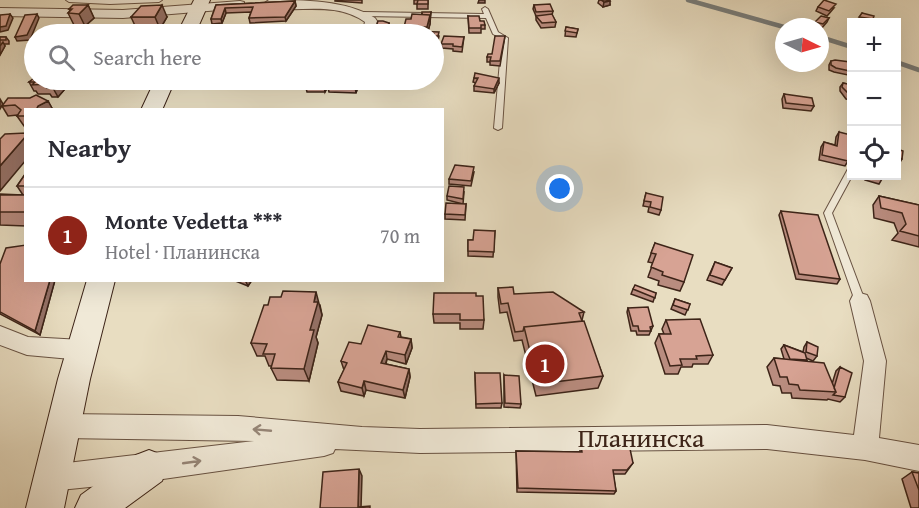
<!DOCTYPE html>
<meta charset="utf-8">
<style>
:root{--surface:#fff;--page:#f2f2f3;--text:#2b2b33;--muted:#7c7c81;--line:#e1e1e2;--accent:#8f2418}
body{margin:0;font-family:"Gentium Book Plus",serif;background:var(--page);color:var(--text)}
.controls{position:absolute;right:18px;top:18px;display:grid;overflow:hidden;border-radius:0px;box-shadow:0 6px 24px #0002}
.controls button{width:54px;height:54px;display:grid;place-items:center;padding:0;border:0;border-bottom:2px solid var(--line);background:var(--surface);color:var(--text);font:30px sans-serif}
.compass{position:absolute;left:775px;top:18px;width:54px;height:54px;border-radius:50%;background:var(--surface);box-shadow:0 6px 24px #0002;rotate:95deg}
.you{position:absolute;left:560px;top:189px;width:21px;height:21px;margin:-15px;border:4px solid #fff;border-radius:50%;background:#1a73e8;box-shadow:0 0 0 9px #1a73e833}
.badge{display:grid;place-items:center;width:39px;height:39px;border-radius:50%;background:var(--accent);color:#fff;font-size:20px;font-weight:700}
.pin{position:absolute;translate:-50% -50%;border:3px solid #fff;box-shadow:0 2px 6px #0006}
.list{margin:0;padding:0;list-style:none}
h2{display:flex;justify-content:space-between;align-items:center;height:78px;margin:0;padding:0 24px;font-size:26px}
h2 small{font-size:20px;font-weight:400;color:var(--muted)}
.list li{display:grid;grid-template-columns:39px 1fr auto;gap:18px;align-items:center;box-sizing:border-box;height:96px;padding:0 24px;border-top:2px solid var(--line)}
.list b{display:block;font-size:22px;white-space:nowrap}
.list p{margin:0;font-size:20px;white-space:nowrap;color:var(--muted)}
.list em{font-size:20px;font-style:normal;color:var(--muted)}
.icon{flex:none;width:33px;height:33px;fill:none;stroke:currentColor;stroke-width:2;stroke-linecap:round;stroke-linejoin:round}
.map{position:relative;flex:none;width:919px;height:508px;overflow:hidden}
.search{position:absolute;background:var(--surface);box-shadow:0 6px 24px #0002;left:24px;top:24px;width:420px;height:66px;display:flex;align-items:center;gap:15px;box-sizing:border-box;padding:0 21px;border-radius:33px;color:var(--muted);font-size:22px}
.panel{position:absolute;background:var(--surface);box-shadow:0 6px 24px #0002;left:24px;top:108px;width:420px;height:174px;border-radius:0px}
.map>svg:first-child{display:block}
.lines{fill:none;stroke-linecap:round;stroke-linejoin:round}
.stream{stroke:#777d7c;stroke-width:4.5}
.lane-casing{stroke:#685242;stroke-width:2}
.street-casing{stroke:#685242;stroke-width:2}
.secondary-casing{stroke:#3d2418;stroke-width:2}
.lane{fill:#f0e9d7;fill-rule:evenodd}
.street{fill:#f0e9d7;fill-rule:evenodd}
.secondary{fill:#f0e9d7;fill-rule:evenodd}
.wall{fill:#b98c7f;stroke:#3d2418;stroke-width:1.5}
.shaded-wall{fill:#967268;stroke:#3d2418;stroke-width:1.5}
.building{fill:#d7a394;stroke:#3d2418;stroke-width:1.5}
.oneway{stroke:#968678}
.labels{text-anchor:middle;stroke-width:6;stroke-linejoin:round;paint-order:stroke}
.near-street-label{font-size:26px;fill:#3d2418;stroke:#f0e9d7}
</style>
<div class="map">
<svg width="919" height="508" viewBox="0 0 919 508">
<rect width="100%" height="100%" fill="#e8ddc1"/>
<filter id="stains"><feTurbulence type="fractalNoise" baseFrequency=".00333" numOctaves="4"/><feColorMatrix values="0 0 0 0 .2 0 0 0 0 .09 0 0 0 0 .02 0 0 0 .5 -.17"/></filter>
<radialGradient id="worn" r=".72"><stop offset=".6" stop-color="#630" stop-opacity="0"/><stop offset="1" stop-color="#630" stop-opacity=".3"/></radialGradient>
<g class="lines">
<path class="stream" d="M 688,0 L 784,27
M 820,37 L 852,47
M 896,62 L 919,70"/>
<defs>
<path id="lane" d="M 66,0 L 162,0 L 159,2 L 110,4 L 69,2 Z
M 485,7 L 488,9 L 498,32 L 508,38 L 502,128 L 498,130 L 494,128 L 502,39 L 493,34 L 486,18 L 364,16 L 361,14 L 364,12 L 484,14 L 482,9 Z
M 849,167 L 852,167 L 852,176 L 832,213 L 865,301 L 863,304 L 860,305 L 857,304 L 855,301 L 824,213 Z"/>
<path id="street" d="M 269,0 C 304,0 346,0 375,18 L 377,21 L 374,34 L 362,34 L 365,22 C 333,0 299,14 265,7 L 263,4 Z
M 240,1 L 244,2 L 244,8 L 123,18 L 0,16 L 0,8 L 123,10 Z
M 860,293 L 867,295 L 870,301 L 886,361 L 879,438 L 919,445 L 919,471 L 865,460 L 767,449 L 420,453 L 335,449 L 333,453 L 324,456 L 149,481 L 50,491 L 41,487 L 37,478 L 41,469 L 50,465 L 254,441 L 63,438 L 54,434 L 51,426 L 54,418 L 63,414 L 238,416 L 362,427 L 420,429 L 767,425 L 854,435 L 864,361 L 850,301 L 853,295 Z
M 0,326 L 28,337 L 82,340 L 90,343 L 93,350 L 90,357 L 82,360 L 27,355 L 0,345 Z"/>
<path id="secondary" d="M 194,0 L 210,0 L 195,34 L 177,34 Z
M 155,80 L 175,80 L 162,110 L 141,110 Z
M 87,280 L 115,280 L 90,379 L 64,508 L 26,508 L 58,379 Z
M 149,450 L 162,455 L 167,468 L 162,481 L 125,508 L 75,508 L 81,495 L 136,455 Z"/>
</defs>
<use href="#lane" class="lane-casing"/>
<use href="#street" class="street-casing"/>
<use href="#secondary" class="secondary-casing"/>
<use href="#lane" class="lane"/>
<use href="#street" class="street"/>
<use href="#secondary" class="secondary"/>
</g>
<path class="wall" d="M 335,0 L 362,0 L 362,3 L 335,1 Z
M 414,0 L 428,0 L 428,9 L 417,9 L 417,4 L 414,4 Z
M 599,0 L 609,0 L 610,5 L 603,7 L 598,3 Z
M 295,1 L 296,6 L 286,21 L 250,23 L 249,18 L 251,12 L 226,13 L 222,23 L 212,24 L 211,19 L 216,5 Z
M 88,5 L 94,18 L 85,26 L 74,25 L 68,13 L 70,11 L 69,9 Z
M 534,5 L 553,11 L 552,15 L 556,22 L 555,27 L 541,28 L 536,20 L 536,16 L 533,9 Z
M 818,7 L 834,8 L 827,16 L 816,11 Z
M 431,12 L 430,24 L 428,32 L 439,36 L 438,41 L 434,40 L 434,34 L 376,34 L 375,30 L 389,23 L 390,26 L 404,27 L 411,19 Z
M 862,13 L 873,19 L 871,22 L 857,22 Z
M 468,16 L 480,21 L 485,25 L 485,29 L 481,29 L 481,33 L 469,33 Z
M 131,17 L 167,17 L 160,29 L 137,30 Z
M 829,18 L 827,22 L 821,29 L 820,29 L 820,27 L 813,26 L 815,22 Z
M 566,27 L 578,29 L 576,37 L 565,36 Z
M 505,36 L 500,66 L 490,65 L 490,62 L 487,62 L 487,57 L 492,54 Z
M 0,37 L 6,37 L 9,41 L 9,44 L 4,44 L 5,46 L 0,55 Z
M 464,37 L 462,52 L 453,51 L 453,49 L 442,48 L 441,44 Z
M 831,61 L 850,71 L 848,75 L 834,72 L 829,70 L 829,65 Z
M 474,78 L 499,83 L 494,93 L 474,91 L 474,86 L 476,83 L 473,82 Z
M 34,80 L 74,80 L 73,81 L 67,81 L 64,87 L 65,89 L 58,97 L 52,97 L 50,94 L 38,94 L 36,91 L 34,91 L 29,82 Z
M 105,80 L 99,87 L 80,88 L 77,83 Z
M 253,80 L 360,80 L 356,93 L 329,92 L 328,88 L 327,88 L 325,92 L 307,92 L 306,88 L 298,88 L 295,87 L 294,83 L 254,82 Z
M 843,83 L 852,85 L 852,100 L 846,99 L 840,91 L 840,87 Z
M 784,94 L 814,106 L 811,111 L 783,108 L 782,99 Z
M 48,101 L 53,110 L 26,110 L 26,126 L 24,126 L 17,116 L 18,115 L 8,116 L 2,106 Z
M 839,132 L 848,161 L 845,166 L 819,160 L 821,147 L 824,142 L 835,145 L 836,137 Z
M 897,149 L 902,159 L 899,164 L 897,163 Z
M 474,172 L 471,186 L 449,184 L 449,179 Z
M 26,173 L 26,226 L 0,225 L 0,194 L 23,195 L 17,186 Z
M 861,176 L 883,176 L 882,179 L 879,184 L 865,180 L 866,177 Z
M 464,192 L 463,204 L 447,200 L 447,196 Z
M 646,193 L 661,210 L 659,215 L 648,212 L 649,207 L 643,206 Z
M 879,196 L 919,205 L 919,247 L 892,240 L 898,233 L 894,223 L 874,218 L 873,205 Z
M 466,204 L 465,220 L 445,219 L 445,214 Z
M 781,211 L 840,279 L 837,284 L 796,279 L 779,215 Z
M 495,231 L 493,257 L 468,256 L 468,240 L 473,240 Z
M 655,243 L 684,282 L 680,291 L 658,285 L 659,281 L 648,277 L 653,263 L 648,262 Z
M 715,262 L 732,268 L 722,285 L 707,280 Z
M 0,264 L 26,280 L 55,280 L 40,335 L 0,314 Z
M 233,280 L 252,280 L 248,286 Z
M 498,288 L 514,294 L 584,312 L 582,320 L 603,376 L 598,388 L 536,396 L 522,340 L 514,341 L 507,312 L 500,313 L 498,297 Z
M 633,289 L 656,293 L 653,302 L 631,294 Z
M 476,296 L 484,320 L 483,329 L 460,329 L 460,323 L 434,323 L 433,314 Z
M 675,299 L 690,304 L 685,315 L 671,309 Z
M 268,305 L 320,305 L 322,315 L 316,337 L 318,343 L 309,381 L 277,380 L 271,368 L 272,366 L 269,366 L 265,356 L 257,356 L 251,343 Z
M 628,308 L 653,326 L 649,335 L 637,335 L 636,331 L 631,331 L 627,312 Z
M 666,320 L 713,355 L 708,364 L 693,364 L 692,367 L 681,367 L 678,374 L 665,374 L 655,343 L 659,334 L 664,334 L 662,329 Z
M 400,332 L 401,337 L 411,339 L 412,348 L 406,364 L 387,359 L 386,364 L 409,369 L 410,377 L 405,398 L 366,390 L 364,396 L 341,391 L 338,382 L 344,370 L 341,361 L 361,344 Z
M 807,342 L 817,356 L 813,361 L 806,358 L 806,361 L 832,384 L 836,371 L 840,367 L 845,397 L 840,402 L 828,399 L 827,400 L 792,398 L 791,393 L 782,393 L 780,386 L 773,385 L 767,367 L 774,358 L 784,359 L 781,349 L 784,345 L 803,352 L 804,347 Z
M 475,373 L 502,403 L 501,408 L 476,408 Z
M 504,375 L 521,404 L 520,408 L 504,407 Z
M 581,445 L 633,463 L 625,474 L 613,474 L 616,491 L 614,494 L 517,492 L 516,451 L 580,452 L 580,449 Z
M 912,472 L 919,473 L 919,508 L 911,508 L 902,479 Z"/>
<path class="shaded-wall" d="M 479,0 L 485,0 L 485,3 L 478,3 Z
M 295,1 L 296,6 L 286,21 L 285,17 Z
M 610,1 L 610,5 L 603,7 L 604,2 Z
M 88,5 L 94,18 L 85,26 L 79,14 Z
M 162,5 L 167,17 L 160,29 L 155,17 Z
M 225,8 L 226,13 L 222,23 L 221,19 Z
M 10,14 L 13,18 L 8,30 L 0,32 L 0,27 Z
M 37,14 L 39,18 L 30,40 L 17,41 L 15,37 Z
M 430,15 L 430,24 L 427,34 L 427,27 Z
M 116,29 L 118,34 L 112,34 Z
M 3,42 L 5,46 L 0,55 L 0,46 Z
M 499,78 L 499,83 L 494,93 L 494,89 Z
M 57,80 L 66,80 L 67,81 L 64,87 L 65,89 L 58,97 L 53,88 Z
M 99,80 L 105,80 L 99,87 L 97,83 Z
M 323,80 L 325,80 L 327,88 L 325,92 Z
M 354,80 L 360,80 L 356,93 Z
M 305,83 L 306,88 L 298,88 L 297,84 Z
M 0,99 L 3,104 L 0,109 Z
M 48,101 L 53,110 L 36,110 L 38,106 Z
M 26,136 L 26,160 L 0,191 L 0,166 Z
M 50,280 L 55,280 L 40,335 L 35,331 Z
M 245,280 L 252,280 L 248,286 Z
M 316,292 L 322,315 L 316,337 L 318,343 L 309,381 L 304,369 L 314,302 Z
M 411,339 L 412,348 L 406,364 L 405,355 Z
M 386,351 L 387,359 L 383,371 L 381,363 Z
M 409,369 L 410,377 L 405,398 L 403,390 Z
M 364,381 L 366,390 L 364,396 L 362,388 Z
M 359,469 L 362,476 L 361,508 L 358,508 Z"/>
<path class="building" d="M 418,0 L 428,0 L 428,4 L 417,4 Z
M 601,0 L 609,0 L 610,1 L 604,2 Z
M 824,0 L 836,4 L 829,11 L 818,7 Z
M 295,1 L 285,17 L 249,18 L 253,7 L 225,8 L 221,19 L 211,19 L 216,5 Z
M 550,4 L 553,11 L 536,12 L 534,5 Z
M 73,5 L 88,5 L 79,14 L 68,13 L 72,9 L 69,9 Z
M 162,5 L 155,17 L 131,17 L 141,6 Z
M 422,12 L 431,12 L 430,19 L 430,15 L 422,15 Z
M 862,13 L 874,16 L 873,19 L 859,17 Z
M 10,14 L 6,26 L 0,27 L 0,15 Z
M 37,14 L 27,35 L 15,37 L 25,15 Z
M 412,14 L 430,15 L 427,27 L 404,27 L 406,19 L 411,19 Z
M 552,14 L 556,22 L 542,23 L 536,16 Z
M 468,16 L 479,16 L 480,21 L 484,21 L 485,25 L 481,25 L 481,28 L 469,28 Z
M 821,16 L 829,18 L 823,24 L 815,22 Z
M 378,21 L 383,21 L 389,23 L 388,26 L 404,27 L 404,31 L 397,31 L 396,34 L 405,34 L 381,34 L 382,30 L 375,30 Z
M 566,27 L 578,29 L 577,33 L 565,31 Z
M 109,29 L 116,29 L 112,34 L 105,34 Z
M 270,30 L 268,34 L 254,34 L 256,32 Z
M 409,31 L 439,32 L 438,36 L 434,36 L 434,34 L 408,34 Z
M 80,32 L 79,34 L 57,34 Z
M 444,36 L 464,37 L 462,47 L 453,46 L 453,44 L 441,44 Z
M 495,36 L 505,36 L 500,61 L 490,61 L 491,57 L 487,57 L 488,54 L 492,54 Z
M 0,37 L 6,37 L 6,40 L 0,40 Z
M 835,60 L 850,62 L 850,71 L 836,68 L 831,65 L 831,61 Z
M 475,73 L 499,78 L 494,89 L 474,86 L 478,78 L 474,78 Z
M 34,78 L 34,80 L 60,80 L 53,88 L 47,88 L 49,84 L 32,85 L 35,82 L 29,82 Z
M 81,80 L 99,80 L 97,83 L 77,83 Z
M 294,80 L 305,80 L 305,83 L 297,84 L 294,82 Z
M 843,83 L 852,85 L 852,95 L 849,94 L 842,87 Z
M 784,94 L 812,98 L 814,106 L 786,103 Z
M 36,95 L 48,101 L 38,106 L 36,110 L 26,110 L 26,116 L 17,116 L 21,110 L 15,105 L 2,106 L 8,98 L 30,98 Z
M 839,132 L 851,135 L 848,161 L 822,155 L 824,142 L 837,146 Z
M 26,133 L 26,136 L 0,166 L 0,139 L 5,134 Z
M 897,149 L 903,151 L 902,159 L 897,157 Z
M 455,165 L 474,167 L 471,181 L 449,179 Z
M 26,173 L 26,186 L 17,186 Z
M 869,176 L 883,176 L 882,179 Z
M 449,186 L 464,187 L 463,199 L 447,196 Z
M 646,193 L 663,197 L 661,210 L 650,207 L 651,202 L 644,201 Z
M 0,195 L 26,195 L 26,212 L 0,212 Z
M 879,196 L 919,205 L 919,236 L 900,231 L 906,224 L 902,213 L 881,208 Z
M 446,203 L 466,204 L 465,215 L 445,214 Z
M 781,211 L 818,215 L 840,279 L 799,274 Z
M 474,230 L 495,231 L 494,252 L 468,251 L 468,240 L 473,240 Z
M 655,243 L 693,255 L 684,282 L 662,275 L 663,272 L 651,267 L 656,254 L 651,253 Z
M 26,245 L 26,280 L 50,280 L 35,331 L 0,312 L 0,264 L 6,248 Z
M 715,262 L 732,268 L 725,280 L 710,275 Z
M 635,285 L 656,293 L 655,298 L 633,289 Z
M 513,287 L 514,294 L 553,292 L 584,312 L 579,313 L 582,321 L 524,327 L 523,331 L 515,332 L 508,303 L 501,304 L 498,288 Z
M 283,291 L 316,292 L 314,302 L 318,302 L 310,330 L 314,330 L 304,369 L 271,368 L 275,354 L 263,354 L 267,344 L 251,343 L 264,305 L 268,305 L 270,297 L 281,297 Z
M 434,293 L 476,293 L 476,296 L 483,296 L 484,320 L 460,320 L 460,314 L 433,314 Z
M 675,299 L 690,304 L 688,310 L 673,305 Z
M 648,307 L 653,326 L 650,327 L 651,331 L 639,331 L 638,326 L 633,326 L 628,308 Z
M 700,319 L 713,355 L 696,356 L 697,359 L 680,359 L 682,365 L 670,366 L 659,334 L 671,334 L 666,320 Z
M 584,321 L 603,376 L 538,384 L 524,327 Z
M 368,325 L 400,332 L 398,337 L 411,339 L 405,355 L 386,351 L 381,363 L 409,369 L 403,390 L 364,381 L 362,388 L 338,382 L 347,363 L 341,361 L 349,342 L 361,344 Z
M 807,342 L 818,347 L 817,356 L 806,352 Z
M 784,345 L 805,353 L 807,360 L 790,359 Z
M 774,358 L 824,363 L 836,392 L 800,390 L 798,385 L 789,384 L 787,377 L 780,377 Z
M 840,367 L 852,373 L 845,397 L 833,395 L 836,392 L 834,388 Z
M 475,373 L 500,373 L 502,403 L 476,404 Z
M 504,375 L 519,376 L 521,404 L 505,403 Z
M 629,444 L 633,463 L 627,470 L 613,470 L 616,491 L 518,488 L 516,451 L 582,452 L 581,445 Z
M 359,469 L 358,507 L 370,506 L 370,508 L 320,508 L 323,472 Z
M 912,472 L 919,473 L 919,490 Z"/>
<defs><path id="oneway-shaft" d="M-6 0H5M1.5-3L5.5 0L1.5 3" fill="none" stroke-width="1.6" stroke-linecap="round" stroke-linejoin="round" transform="scale(1.5)"/></defs>
<g class="oneway">
<use href="#oneway-shaft" transform="translate(262 430) rotate(-175)"/>
<use href="#oneway-shaft" transform="translate(192 462) rotate(-8)"/>
</g>
<g class="labels">
<g class="near-street-label">
<text x="641" y="447">Планинска</text>
</g>
</g>
<rect width="100%" height="100%" filter="url(#stains)"/>
<rect width="100%" height="100%" fill="url(#worn)"/>
</svg>
<div class="controls">
<button>+</button>
<button>−</button>
<button><svg class="icon" aria-label="locate" viewBox="0 0 24 24"><circle cx="12" cy="12" r="6"/><path d="M12 2v4M12 18v4M2 12h4M18 12h4"/></svg></button>
</div>
<svg class="compass" viewBox="-18 -18 36 36"><path d="M0-13l5 13h-10z" fill="#e53935"/><path d="M0 13l5-13h-10z" fill="#7c7c81"/></svg>
<div class="you"></div>
<div class="pin badge" style="left:545px;top:364px">1</div>
<div class="search"><svg class="icon" aria-label="search" viewBox="0 0 24 24"><circle cx="10" cy="10" r="6"/><path d="M15 15l6 6"/></svg>Search here</div>
<section class="panel">
<h2>Nearby<small></small></h2>
<ul class="list">
<li><span class="badge">1</span><div><b>Monte Vedetta ***</b><p>Hotel · Планинска</p></div><em>70 m</em></li>
</ul>
</section>
</div>
